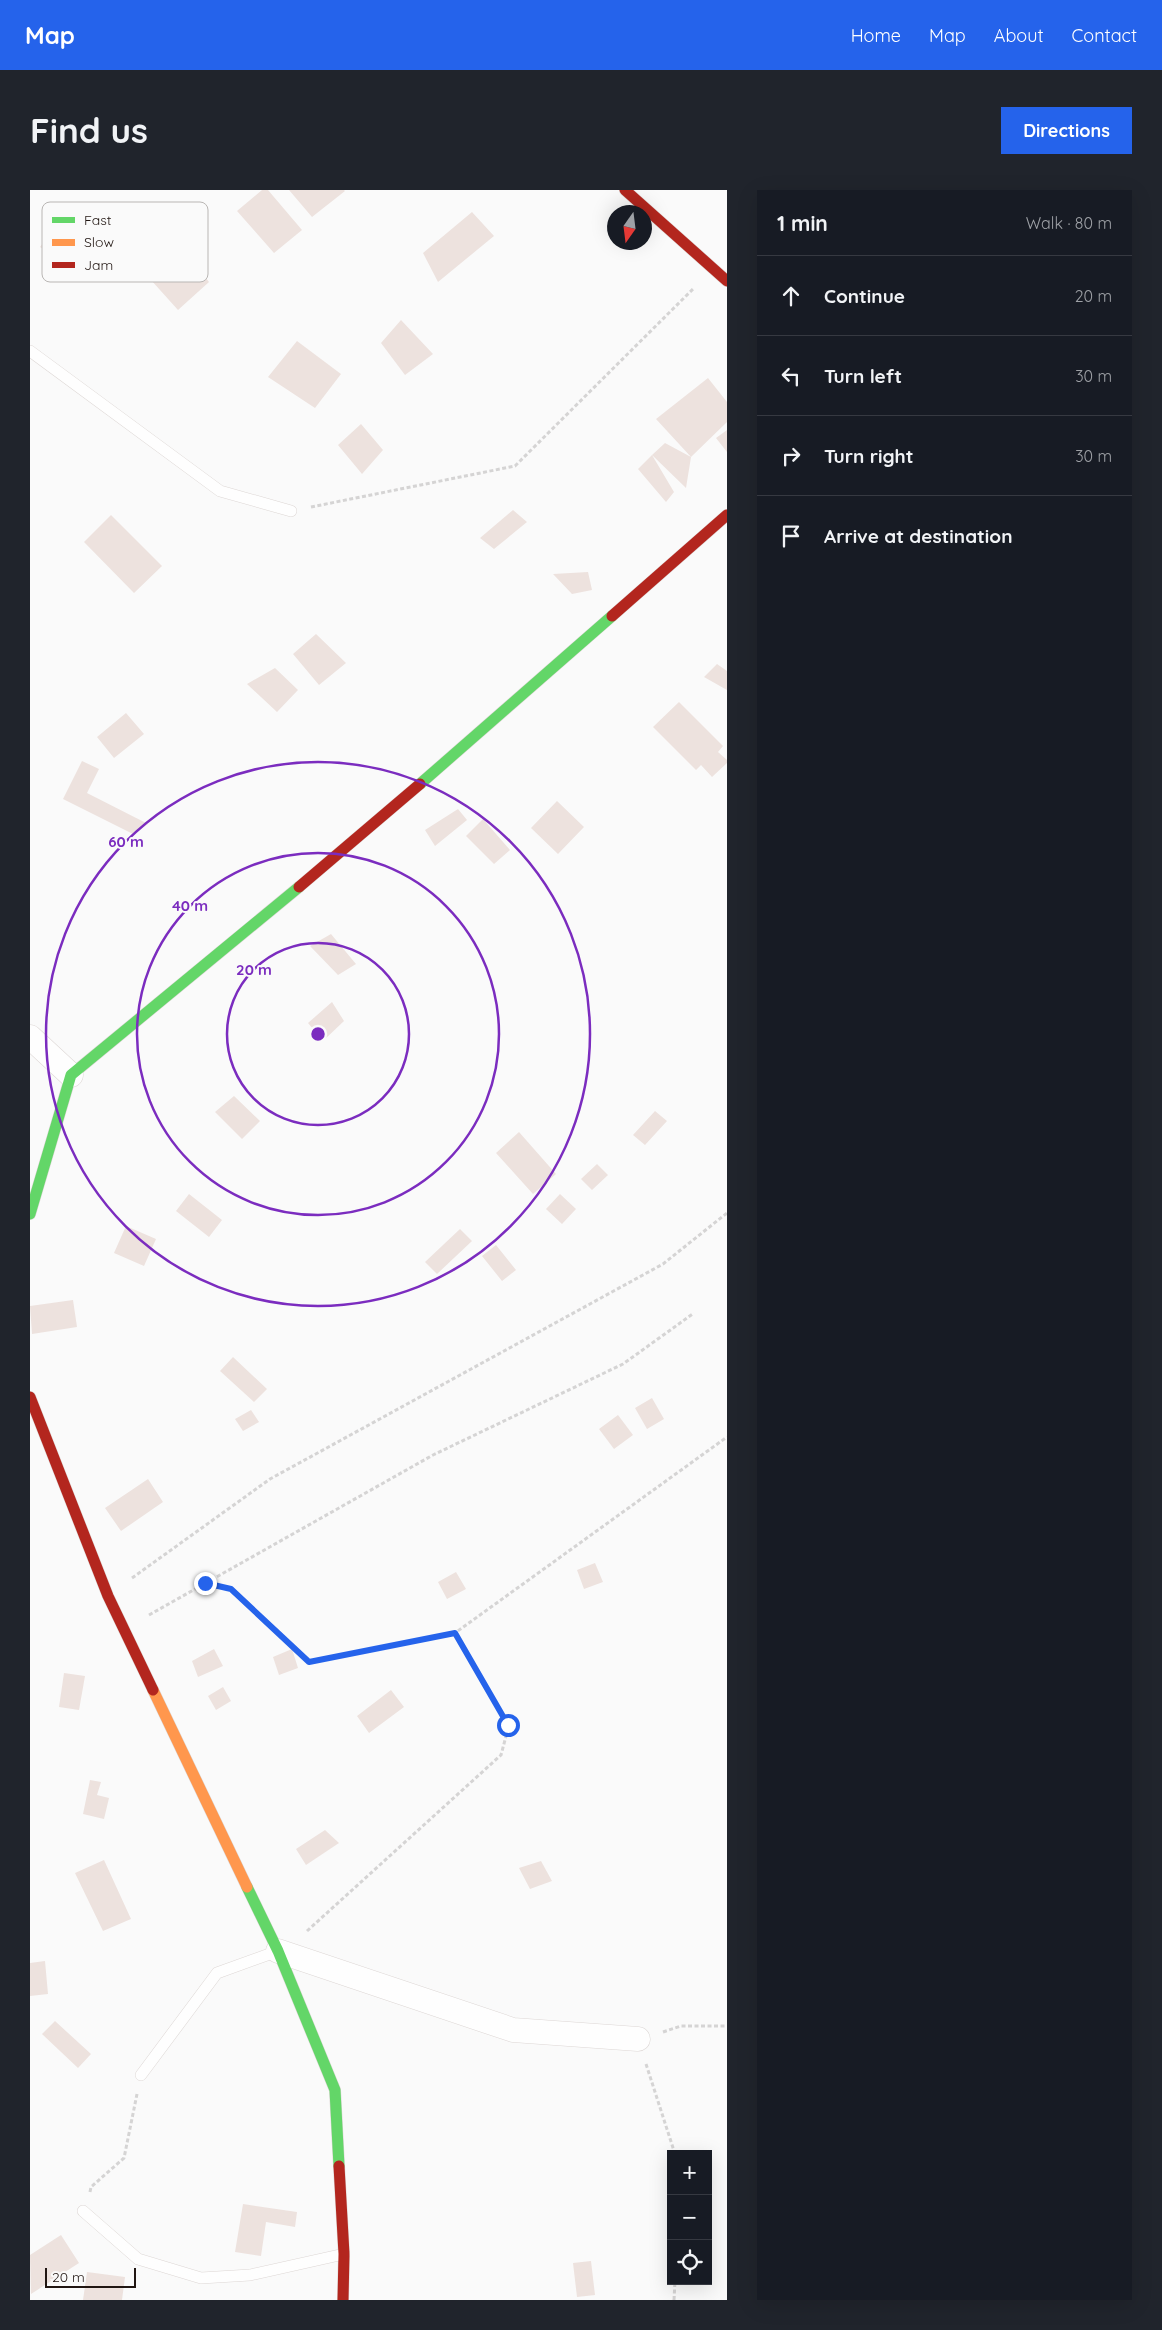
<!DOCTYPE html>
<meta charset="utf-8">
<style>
:root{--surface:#171b24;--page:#20242c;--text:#f1f3f6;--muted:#9ea1a6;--line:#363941;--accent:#2563eb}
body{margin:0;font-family:Quicksand,sans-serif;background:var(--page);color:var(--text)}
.controls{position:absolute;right:15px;bottom:15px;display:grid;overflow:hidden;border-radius:0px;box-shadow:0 5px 20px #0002}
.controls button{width:45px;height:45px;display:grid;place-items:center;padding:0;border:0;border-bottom:1px solid var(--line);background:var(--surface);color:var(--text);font:25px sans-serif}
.compass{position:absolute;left:577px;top:15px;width:45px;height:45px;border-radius:50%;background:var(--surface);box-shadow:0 5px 20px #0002;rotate:194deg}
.scale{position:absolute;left:15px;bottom:12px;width:91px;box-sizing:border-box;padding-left:5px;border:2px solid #211612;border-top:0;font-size:14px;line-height:18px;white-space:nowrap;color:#211612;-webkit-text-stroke:4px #fafafa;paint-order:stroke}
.stop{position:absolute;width:15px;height:15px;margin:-11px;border:4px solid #2563eb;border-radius:50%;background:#fff}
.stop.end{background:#2563eb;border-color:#fff;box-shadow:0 1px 5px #0008}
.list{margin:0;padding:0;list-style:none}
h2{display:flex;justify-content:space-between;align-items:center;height:65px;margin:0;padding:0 20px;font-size:21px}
h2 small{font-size:16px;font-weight:400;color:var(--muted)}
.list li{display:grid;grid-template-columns:32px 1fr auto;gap:15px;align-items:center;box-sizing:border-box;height:80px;padding:0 20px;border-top:1px solid var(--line)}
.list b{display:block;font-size:19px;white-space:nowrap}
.list em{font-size:16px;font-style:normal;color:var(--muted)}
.icon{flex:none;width:28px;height:28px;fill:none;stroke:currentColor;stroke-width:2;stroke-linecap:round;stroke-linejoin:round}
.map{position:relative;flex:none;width:697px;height:2110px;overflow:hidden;border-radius:0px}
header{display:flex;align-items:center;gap:30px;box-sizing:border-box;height:70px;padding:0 25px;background:var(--accent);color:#fff}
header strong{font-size:24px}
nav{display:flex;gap:28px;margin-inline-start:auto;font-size:18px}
.intro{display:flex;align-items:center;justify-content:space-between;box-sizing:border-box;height:120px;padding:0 30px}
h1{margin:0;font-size:35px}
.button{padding:12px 22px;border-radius:0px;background:var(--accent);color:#fff;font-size:18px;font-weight:700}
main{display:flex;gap:30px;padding:0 30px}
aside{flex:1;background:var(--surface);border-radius:0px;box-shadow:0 5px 20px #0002}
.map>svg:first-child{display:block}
.building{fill:#ede2de}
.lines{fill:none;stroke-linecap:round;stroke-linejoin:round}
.lane-casing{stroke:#ddd7d5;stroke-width:12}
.street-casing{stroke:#ddd7d5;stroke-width:25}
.fast-casing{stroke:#ddd7d5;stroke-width:12}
.slow-casing{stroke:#ddd7d5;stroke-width:12}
.jam-casing{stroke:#ddd7d5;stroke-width:12}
.path{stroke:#d5d4d4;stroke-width:3;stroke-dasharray:4 2.5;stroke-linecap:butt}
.lane{stroke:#fefefe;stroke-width:11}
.street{stroke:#fefefe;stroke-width:24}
.fast{stroke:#63d668;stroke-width:11}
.slow{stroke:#ff974d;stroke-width:11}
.jam{stroke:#b3261e;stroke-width:11}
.route{stroke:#2563eb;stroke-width:6}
.ring{fill:none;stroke:#7b2cbf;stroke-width:2.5}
.key{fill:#fafafa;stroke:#b9b6b4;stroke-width:1}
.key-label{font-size:14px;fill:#211612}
.centre{fill:#7b2cbf;stroke:#fafafa;stroke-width:2.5}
.ring-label{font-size:15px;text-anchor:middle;font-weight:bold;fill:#7b2cbf;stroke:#fafafa;stroke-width:4;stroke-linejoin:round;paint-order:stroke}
</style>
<header>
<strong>Map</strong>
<nav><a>Home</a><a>Map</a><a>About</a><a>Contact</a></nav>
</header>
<div class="intro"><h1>Find us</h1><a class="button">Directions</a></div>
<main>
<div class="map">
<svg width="697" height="2110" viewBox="0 0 697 2110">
<rect width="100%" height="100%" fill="#fafafa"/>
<path class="building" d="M 232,0 L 238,0 L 272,40 L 244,63 L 207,21 Z
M 259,0 L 314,0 L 315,1 L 282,27 Z
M 442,22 L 464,46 L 408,92 L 393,63 Z
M 34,25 L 57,42 L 34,74 L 10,57 Z
M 154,59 L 179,92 L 148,120 L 121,90 Z
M 371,130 L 403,164 L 375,185 L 351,153 Z
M 267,151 L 311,184 L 285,218 L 238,187 Z
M 678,188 L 697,212 L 697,232 L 661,267 L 626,229 Z
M 331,234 L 353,260 L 332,284 L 308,255 Z
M 697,240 L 697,262 L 686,248 Z
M 635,253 L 661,267 L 656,298 L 622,265 L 644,302 L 636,312 L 608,279 L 622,265 Z
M 483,320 L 497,332 L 464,359 L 450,348 Z
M 81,325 L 132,376 L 104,403 L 54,352 Z
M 558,382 L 562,400 L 542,404 L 523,384 Z
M 286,444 L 316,473 L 289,495 L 263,464 Z
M 687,474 L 697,481 L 697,500 L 674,487 Z
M 245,478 L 268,500 L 247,522 L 217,494 Z
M 649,512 L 693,556 L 688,562 L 697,570 L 697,573 L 682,587 L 671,575 L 666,580 L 623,537 Z
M 96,523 L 114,544 L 84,568 L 67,547 Z
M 52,571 L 69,579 L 57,603 L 118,634 L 103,644 L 33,609 Z
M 527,611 L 554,637 L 528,664 L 501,638 Z
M 428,619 L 437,630 L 405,656 L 395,640 Z
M 453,629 L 480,660 L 464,674 L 436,646 Z
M 301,744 L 326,774 L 308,785 L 280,756 Z
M 302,812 L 314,831 L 293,851 L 278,833 Z
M 204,906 L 230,931 L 212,949 L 185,922 Z
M 625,921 L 637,931 L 615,955 L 603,945 Z
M 489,942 L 526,984 L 503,1004 L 466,963 Z
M 567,974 L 578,985 L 562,1000 L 551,989 Z
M 159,1004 L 192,1030 L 179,1047 L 146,1021 Z
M 530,1004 L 546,1019 L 532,1034 L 516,1019 Z
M 96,1036 L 126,1049 L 114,1076 L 84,1063 Z
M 430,1039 L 442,1051 L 407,1084 L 395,1072 Z
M 466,1055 L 486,1080 L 472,1091 L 452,1066 Z
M 43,1110 L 47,1137 L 2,1144 L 0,1116 Z
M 203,1167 L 237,1199 L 224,1212 L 190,1181 Z
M 622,1208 L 634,1229 L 617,1239 L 605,1218 Z
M 221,1220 L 229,1232 L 213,1241 L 205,1229 Z
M 588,1225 L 603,1245 L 584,1259 L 569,1239 Z
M 118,1289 L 133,1312 L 91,1341 L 75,1318 Z
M 565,1373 L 573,1392 L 554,1399 L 547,1380 Z
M 426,1382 L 436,1399 L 417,1409 L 408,1392 Z
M 184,1459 L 193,1476 L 168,1487 L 162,1471 Z
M 262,1459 L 268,1478 L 249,1485 L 243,1467 Z
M 34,1483 L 55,1486 L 49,1520 L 29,1517 Z
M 193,1497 L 201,1511 L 186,1520 L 178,1506 Z
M 361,1500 L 374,1517 L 339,1543 L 327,1526 Z
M 60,1590 L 71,1592 L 67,1605 L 79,1608 L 74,1629 L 53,1624 Z
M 295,1640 L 309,1653 L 276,1675 L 266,1659 Z
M 74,1670 L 101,1729 L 73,1741 L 45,1683 Z
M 511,1671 L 522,1691 L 500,1699 L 489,1678 Z
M 15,1771 L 18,1804 L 0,1806 L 0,1773 Z
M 25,1831 L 61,1864 L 48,1878 L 12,1844 Z
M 213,2014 L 267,2022 L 265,2037 L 236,2032 L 231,2066 L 205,2062 Z
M 31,2045 L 49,2073 L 1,2104 L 0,2065 Z
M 561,2071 L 565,2105 L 547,2107 L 543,2073 Z
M 57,2082 L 95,2087 L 92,2110 L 53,2110 Z"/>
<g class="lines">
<defs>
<path id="lane" d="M 0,161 L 190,301 L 261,321
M 111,1885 L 187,1783 L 248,1761
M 53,2021 L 108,2069 L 171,2088 L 220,2085 L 314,2064"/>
<path id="street" d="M 0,847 L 41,885
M 248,1761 L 483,1840 L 608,1849"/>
<path id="fast" d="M 390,594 L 582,426
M 0,1024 L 41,885 L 269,697
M 217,1697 L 248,1761 L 305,1900 L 309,1976"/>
<path id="slow" d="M 123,1500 L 217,1697"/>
<path id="jam" d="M 595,0 L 697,91
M 582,426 L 697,325
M 269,697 L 390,594
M 0,1207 L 78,1406 L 123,1500
M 309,1976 L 314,2064 L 313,2110"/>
</defs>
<use href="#lane" class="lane-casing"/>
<use href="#street" class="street-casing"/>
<use href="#fast" class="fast-casing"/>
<use href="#slow" class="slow-casing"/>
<use href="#jam" class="jam-casing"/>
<path class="path" d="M 281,317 L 485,276 L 663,99
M 102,1388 L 240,1289 L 633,1074 L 697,1023
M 175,1393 L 201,1399 L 279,1472 L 425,1443 L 697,1247
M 119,1425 L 403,1265 L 593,1174 L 664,1123
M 277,1741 L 471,1565 L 479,1535 L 425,1443
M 633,1842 L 651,1836 L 697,1836
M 616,1874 L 645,1964
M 60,2002 L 61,1997 L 94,1968 L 107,1904
M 644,2110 L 645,2091"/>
<use href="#lane" class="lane"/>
<use href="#street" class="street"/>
<use href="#fast" class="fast"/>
<use href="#slow" class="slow"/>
<use href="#jam" class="jam"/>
</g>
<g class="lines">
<path class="route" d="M 175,1393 L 201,1399 L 279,1472 L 425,1443 L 478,1535"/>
</g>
<g class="ring">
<circle cx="288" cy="844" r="91"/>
<circle cx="288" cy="844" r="181"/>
<circle cx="288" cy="844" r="272"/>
</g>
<rect x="12" y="12" width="166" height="80" rx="8" class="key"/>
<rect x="22" y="27" width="23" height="6" fill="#63d668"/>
<rect x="22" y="49" width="23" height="7" fill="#ff974d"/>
<rect x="22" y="72" width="23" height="6" fill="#b3261e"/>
<g class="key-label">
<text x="54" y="35">Fast</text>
<text x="54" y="57">Slow</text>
<text x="54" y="80">Jam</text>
</g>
<circle cx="288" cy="844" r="8" class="centre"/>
<g class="ring-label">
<text x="96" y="657">60 m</text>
<text x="160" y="721">40 m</text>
<text x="224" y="785">20 m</text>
</g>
</svg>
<div class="controls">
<button>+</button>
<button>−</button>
<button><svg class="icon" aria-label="locate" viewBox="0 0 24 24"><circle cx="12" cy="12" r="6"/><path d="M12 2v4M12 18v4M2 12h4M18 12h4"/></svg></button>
</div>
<svg class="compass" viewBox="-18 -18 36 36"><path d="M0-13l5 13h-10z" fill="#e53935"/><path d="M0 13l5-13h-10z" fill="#9ea1a6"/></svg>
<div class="scale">20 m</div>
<div class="stop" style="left:478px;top:1535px"></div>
<div class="stop end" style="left:175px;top:1393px"></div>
</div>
<aside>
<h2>1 min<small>Walk · 80 m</small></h2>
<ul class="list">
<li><svg class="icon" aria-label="ahead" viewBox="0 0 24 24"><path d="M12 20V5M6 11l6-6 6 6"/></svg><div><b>Continue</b></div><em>20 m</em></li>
<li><svg class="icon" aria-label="left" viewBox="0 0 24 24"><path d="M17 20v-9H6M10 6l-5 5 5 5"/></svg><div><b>Turn left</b></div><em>30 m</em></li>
<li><svg class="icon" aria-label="right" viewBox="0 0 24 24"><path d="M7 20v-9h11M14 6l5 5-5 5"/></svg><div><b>Turn right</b></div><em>30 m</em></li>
<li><svg class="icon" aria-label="arrive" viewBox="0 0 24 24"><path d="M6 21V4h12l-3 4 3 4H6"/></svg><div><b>Arrive at destination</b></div></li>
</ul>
</aside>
</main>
